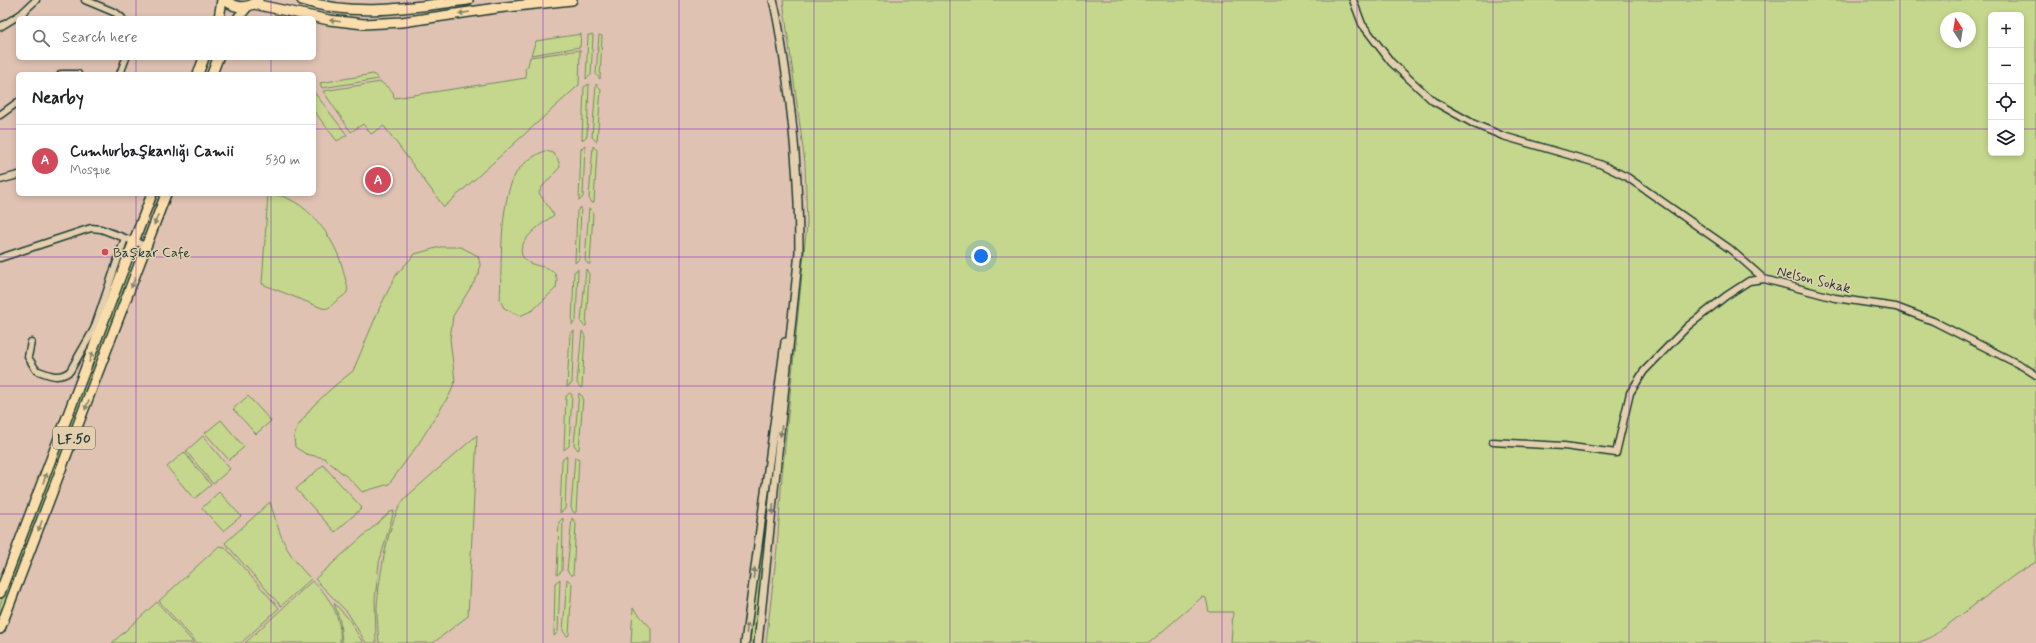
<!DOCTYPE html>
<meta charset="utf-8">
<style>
:root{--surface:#fff;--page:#f6f6f6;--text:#202124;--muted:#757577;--line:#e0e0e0;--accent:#d1495b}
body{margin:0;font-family:Mynerve,sans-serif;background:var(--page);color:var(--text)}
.controls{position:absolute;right:12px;top:12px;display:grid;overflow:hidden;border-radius:6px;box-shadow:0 2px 6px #0003}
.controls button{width:36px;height:36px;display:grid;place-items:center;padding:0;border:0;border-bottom:1px solid var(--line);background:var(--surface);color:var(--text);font:20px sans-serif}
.compass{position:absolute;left:1940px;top:12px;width:36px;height:36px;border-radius:50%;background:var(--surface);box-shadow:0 2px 6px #0003;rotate:348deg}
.you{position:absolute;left:981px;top:256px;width:14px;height:14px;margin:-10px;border:3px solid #fff;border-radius:50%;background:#1a73e8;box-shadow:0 0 0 6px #1a73e833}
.badge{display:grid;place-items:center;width:26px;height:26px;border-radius:50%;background:var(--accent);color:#fff;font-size:13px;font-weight:700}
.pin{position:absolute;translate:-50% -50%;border:2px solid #fff;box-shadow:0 1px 4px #0006}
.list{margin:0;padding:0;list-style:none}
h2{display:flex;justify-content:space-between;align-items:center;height:52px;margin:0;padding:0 16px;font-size:17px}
h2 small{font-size:13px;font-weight:400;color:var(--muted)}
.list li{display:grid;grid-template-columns:26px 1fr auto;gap:12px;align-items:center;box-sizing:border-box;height:72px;padding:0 16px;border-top:1px solid var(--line)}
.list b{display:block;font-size:15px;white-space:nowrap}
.list p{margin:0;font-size:13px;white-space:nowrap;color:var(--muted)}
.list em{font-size:13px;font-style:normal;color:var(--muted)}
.icon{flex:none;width:22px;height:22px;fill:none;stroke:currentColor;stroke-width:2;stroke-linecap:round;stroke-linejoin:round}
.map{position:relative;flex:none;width:2036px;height:643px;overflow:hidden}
.search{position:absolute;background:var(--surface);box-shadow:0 2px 6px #0003;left:16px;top:16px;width:300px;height:44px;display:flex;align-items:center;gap:10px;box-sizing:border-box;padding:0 14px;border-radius:6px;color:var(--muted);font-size:15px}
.panel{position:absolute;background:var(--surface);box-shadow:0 2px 6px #0003;left:16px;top:72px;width:300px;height:124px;border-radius:6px}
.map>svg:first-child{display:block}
.green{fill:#c5d78c;stroke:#728a60;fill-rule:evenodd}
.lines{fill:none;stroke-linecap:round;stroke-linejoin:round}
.minor-casing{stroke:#1f3d34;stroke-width:9}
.tertiary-casing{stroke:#1f3d34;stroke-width:10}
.primary-casing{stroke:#1f3d34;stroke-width:12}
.minor{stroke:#e4d0af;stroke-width:6}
.tertiary{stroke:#e4d0af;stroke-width:7}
.primary{stroke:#fbddab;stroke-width:9}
.oneway{fill:#82856a}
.oneway2{fill:#787f6b}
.grid{fill:none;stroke:#7b2cbf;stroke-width:1;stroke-opacity:0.55}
.poi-dot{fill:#d1495b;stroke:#e4d0af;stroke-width:1.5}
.labels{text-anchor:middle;stroke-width:3;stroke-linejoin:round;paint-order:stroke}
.shield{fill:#e4d0af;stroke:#5a6959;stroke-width:1}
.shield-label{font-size:13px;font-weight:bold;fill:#1f3d34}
.poi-label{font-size:14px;fill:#1f3d34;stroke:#e4d0af;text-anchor:start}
.street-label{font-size:14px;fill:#1f3d34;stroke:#e4d0af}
</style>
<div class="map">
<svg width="2036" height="643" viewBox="0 0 2036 643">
<rect width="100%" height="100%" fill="#e0c2b3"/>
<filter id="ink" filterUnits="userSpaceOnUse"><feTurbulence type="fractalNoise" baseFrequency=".025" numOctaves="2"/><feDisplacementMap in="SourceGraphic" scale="8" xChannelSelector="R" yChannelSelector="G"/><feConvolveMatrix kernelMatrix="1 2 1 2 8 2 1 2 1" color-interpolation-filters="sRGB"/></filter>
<g filter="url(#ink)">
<path class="green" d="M 783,0 L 2036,0 L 2036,562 L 2016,574 L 1930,638 L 1917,643 L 1231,643 L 1233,612 L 1209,612 L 1206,598 L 1202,597 L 1149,643 L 812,643 L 810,641 L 801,643 L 766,643 L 777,549 L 782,476 L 807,223 L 805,163 ZM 1991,15 L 2021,15 L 2021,153 L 1991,153 ZM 1946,18 L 1970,18 L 1970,42 L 1946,42 Z
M 581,34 L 580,47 L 531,55 L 536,41 Z
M 588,35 L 593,35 L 591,75 L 586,79 Z
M 599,35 L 602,36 L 600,79 L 596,74 Z
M 580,50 L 579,85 L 444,207 L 384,126 L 371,134 L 363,124 L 351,132 L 323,91 L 381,82 L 393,92 L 394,98 L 526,78 L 525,68 L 528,66 L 530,57 Z
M 373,74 L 379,79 L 322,88 L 320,83 Z
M 589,84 L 587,136 L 582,140 L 584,87 Z
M 596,84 L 601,89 L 597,141 L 596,141 L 592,137 Z
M 314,92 L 347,135 L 337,141 L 314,111 Z
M 585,145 L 583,197 L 579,201 L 581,149 Z
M 593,146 L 597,150 L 594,202 L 592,203 L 589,198 Z
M 545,151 C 556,152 558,158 560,167 L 542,187 L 539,193 L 554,215 C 543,223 506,247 528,262 C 536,267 545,265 554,272 L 557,279 L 556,288 L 533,310 L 520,316 L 504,308 L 500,300 C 502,267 499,204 515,175 C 520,165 534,155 545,151 Z
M 268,194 C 305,194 338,241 344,274 C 345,278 349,288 347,292 C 345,296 338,299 335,302 C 331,306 328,310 322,308 L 262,284 Z
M 581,207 L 579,259 L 575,263 L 577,211 Z
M 589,208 L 593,212 L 590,264 L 588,264 L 585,260 Z
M 440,247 L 461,247 L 478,256 L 480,264 L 479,274 L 453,316 L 450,339 L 455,381 L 450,394 L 419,443 L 389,484 L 362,492 L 352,481 L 324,458 L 306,454 L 295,447 L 294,437 L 297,427 L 312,407 L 333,387 L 353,371 L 379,309 L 396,275 L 415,254 Z
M 138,252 L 139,254 L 0,618 L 0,605 L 133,258 L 135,253 Z
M 578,269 L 576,321 L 572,325 L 574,272 Z
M 586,269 L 589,274 L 586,326 L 584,326 L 581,322 Z
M 574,331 L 572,383 L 567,387 L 570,334 Z
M 582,331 L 585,336 L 582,387 L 581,388 L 577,383 Z
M 779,390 L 783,390 L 754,643 L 750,643 Z
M 570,393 L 572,395 L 569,446 L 564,450 L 566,396 Z
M 579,393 L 583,397 L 579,449 L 578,450 L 574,445 Z
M 248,396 L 271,421 L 256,434 L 233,409 Z
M 221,420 L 244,447 L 229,460 L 205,433 Z
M 477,435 L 468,616 L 433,643 L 379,643 C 378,631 377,618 377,606 C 379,579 388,517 406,497 Z
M 203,436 L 230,469 L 213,484 L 186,451 Z
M 184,452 L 211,485 L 194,499 L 167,467 Z
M 567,456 L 565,509 L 560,513 L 562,460 Z
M 575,456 L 579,460 L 576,512 L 574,513 L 571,508 Z
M 323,465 L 362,508 L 335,532 L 296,489 Z
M 219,492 L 241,516 L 223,531 L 202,508 Z
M 270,502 C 281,538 284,551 311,579 L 281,606 L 225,543 Z
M 394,511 L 379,563 L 375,599 L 376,643 L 366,643 L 348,613 L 315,579 L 390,512 Z
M 563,518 L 562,571 L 557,575 L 559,522 Z
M 572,518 L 576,523 L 573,575 L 571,575 L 567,571 Z
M 219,546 L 225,547 L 279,608 L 241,643 L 197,643 L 159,601 Z
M 560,579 L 558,632 L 554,636 L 555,583 Z
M 567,579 L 572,584 L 569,635 L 567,636 L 563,631 Z
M 312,581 C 331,597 342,618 340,643 L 245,643 Z
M 157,602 L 194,643 L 112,643 L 156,603 Z
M 334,603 L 348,618 L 363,643 L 342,643 L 340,621 Z
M 633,608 L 651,628 L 651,643 L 631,643 Z"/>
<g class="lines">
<defs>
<path id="minor" d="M 85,0 L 116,13 L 122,18
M 1353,0 L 1362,24 L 1391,62 L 1433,101 L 1474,124 L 1503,136 L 1600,164 L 1627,177 L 1730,249 L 1764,279
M 0,27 L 21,14 L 36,0
M 61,74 L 78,74
M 120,74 L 126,58
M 0,115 L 18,102
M 0,180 L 18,175
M 0,258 L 91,228 L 101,229 L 146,246
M 31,342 L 28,357 L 36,370 C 49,375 59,380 70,371 L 94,329 L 125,238
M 1493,442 L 1564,446 L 1616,453 L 1630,393 L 1644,371 L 1688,326 L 1726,296 L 1749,281 L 1764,279 L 1835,298 L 1896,307 L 1933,321 L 2022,366 L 2036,375"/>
<path id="tertiary" d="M 745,643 L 785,342
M 758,643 L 799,252 C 799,183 794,122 783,54 C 780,36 778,18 773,0"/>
<path id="primary" d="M 225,0 C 236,9 247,9 258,1
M 302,0 C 356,18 412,7 468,0
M 254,4 L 329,20 L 364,24 L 402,22 L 497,8 L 572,0
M 219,18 L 222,0
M 238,18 L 247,7
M 198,74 L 204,58
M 212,74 L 218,58
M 0,593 L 152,194
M 0,629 L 166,194"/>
</defs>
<use href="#minor" class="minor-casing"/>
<use href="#tertiary" class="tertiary-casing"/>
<use href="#primary" class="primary-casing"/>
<use href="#minor" class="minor"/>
<use href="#tertiary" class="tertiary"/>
<use href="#primary" class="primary"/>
</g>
<defs><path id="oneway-solid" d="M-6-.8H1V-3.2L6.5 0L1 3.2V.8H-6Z"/></defs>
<g class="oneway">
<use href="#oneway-solid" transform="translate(464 13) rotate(171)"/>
<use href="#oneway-solid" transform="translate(335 21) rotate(-173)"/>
<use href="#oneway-solid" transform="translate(156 220) rotate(111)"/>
<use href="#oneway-solid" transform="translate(133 283) rotate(110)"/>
<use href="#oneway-solid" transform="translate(91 357) rotate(-70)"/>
<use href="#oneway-solid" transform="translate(87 405) rotate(111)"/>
<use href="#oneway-solid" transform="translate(45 478) rotate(-69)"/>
<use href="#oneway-solid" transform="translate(40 526) rotate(111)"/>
</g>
<g class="oneway2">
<use href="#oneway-solid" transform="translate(781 431) rotate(97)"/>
<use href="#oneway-solid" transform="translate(773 509) rotate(95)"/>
<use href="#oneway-solid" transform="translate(754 573) rotate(-83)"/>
<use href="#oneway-solid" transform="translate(747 628) rotate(-83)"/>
</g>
</g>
<path class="grid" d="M 136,0 L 136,18M 271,0 L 271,18M 407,0 L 407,643M 543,0 L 543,643M 679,0 L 679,643M 814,0 L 814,643M 950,0 L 950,643M 1086,0 L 1086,643M 1222,0 L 1222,643M 1357,0 L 1357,643M 1493,0 L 1493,643M 1629,0 L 1629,643M 1765,0 L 1765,643M 1900,0 L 1900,643M 136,58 L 136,74M 271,58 L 271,74M 0,129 L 18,129M 314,129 L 1991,129M 2021,129 L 2036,129M 136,194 L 136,643M 271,194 L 271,643M 0,257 L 2036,257M 0,386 L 2036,386M 0,514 L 2036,514"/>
<circle class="poi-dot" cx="105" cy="252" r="4"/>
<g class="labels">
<rect class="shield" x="53" y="427" width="42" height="22" rx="3"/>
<g class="shield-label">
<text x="74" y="443">LF.50</text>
</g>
<g class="poi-label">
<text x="113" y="257">Başkar Cafe</text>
</g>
<g class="street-label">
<text transform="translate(1814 279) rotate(14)" y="5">Nelson Sokak</text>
</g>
</g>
</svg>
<div class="controls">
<button>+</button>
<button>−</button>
<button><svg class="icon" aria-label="locate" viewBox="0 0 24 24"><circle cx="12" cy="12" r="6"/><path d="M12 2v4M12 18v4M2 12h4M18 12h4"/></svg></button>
<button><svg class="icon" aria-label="layers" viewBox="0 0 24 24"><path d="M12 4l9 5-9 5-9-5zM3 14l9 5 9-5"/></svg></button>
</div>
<svg class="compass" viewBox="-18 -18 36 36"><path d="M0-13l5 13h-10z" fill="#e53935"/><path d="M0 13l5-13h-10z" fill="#757577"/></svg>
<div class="you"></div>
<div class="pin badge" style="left:378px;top:180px">A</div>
<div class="search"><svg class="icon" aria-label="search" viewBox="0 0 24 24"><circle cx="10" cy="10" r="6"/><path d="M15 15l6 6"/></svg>Search here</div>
<section class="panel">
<h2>Nearby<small></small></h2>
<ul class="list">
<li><span class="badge">A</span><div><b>Cumhurbaşkanlığı Camii</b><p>Mosque</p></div><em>530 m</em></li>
</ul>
</section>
</div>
